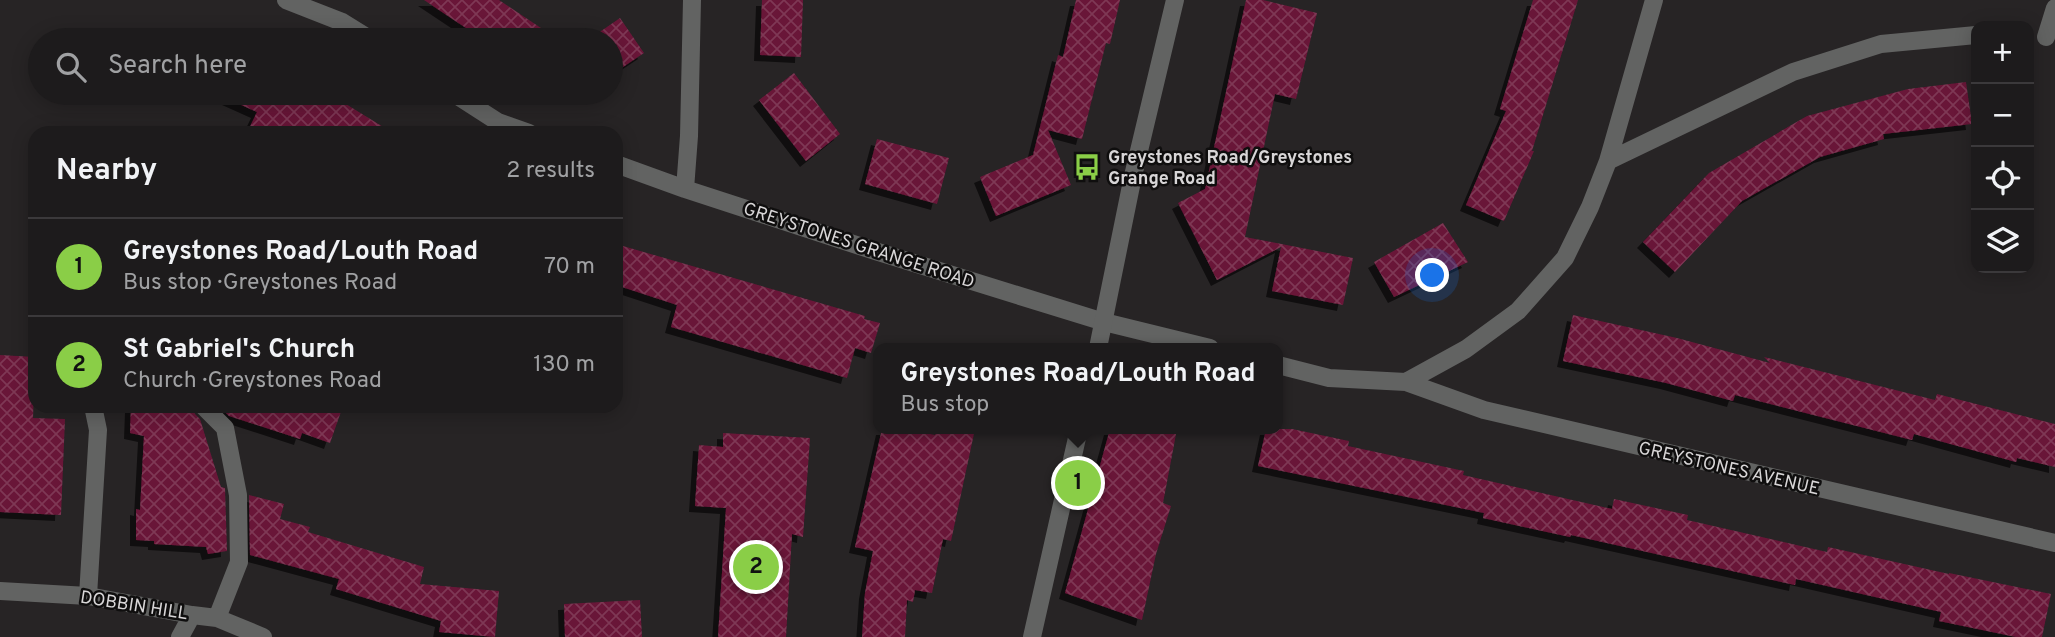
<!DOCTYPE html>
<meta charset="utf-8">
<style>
:root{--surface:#1d1b1c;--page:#252425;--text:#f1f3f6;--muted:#a0a1a3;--line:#3b393b;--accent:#8ace47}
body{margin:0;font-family:Overpass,sans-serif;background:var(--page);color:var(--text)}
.controls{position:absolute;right:21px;top:21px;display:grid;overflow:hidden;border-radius:14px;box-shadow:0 4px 18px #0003}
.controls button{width:63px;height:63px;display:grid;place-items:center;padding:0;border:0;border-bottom:2px solid var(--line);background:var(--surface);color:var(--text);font:35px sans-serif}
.you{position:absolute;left:1433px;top:276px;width:24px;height:24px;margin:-18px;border:5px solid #fff;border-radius:50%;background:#1a73e8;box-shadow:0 0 0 10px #1a73e833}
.badge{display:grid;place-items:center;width:46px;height:46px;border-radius:50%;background:var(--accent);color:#111;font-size:23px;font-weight:700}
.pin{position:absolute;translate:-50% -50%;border:4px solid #fff;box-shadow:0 2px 7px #0006}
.popup{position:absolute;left:873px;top:343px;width:410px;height:91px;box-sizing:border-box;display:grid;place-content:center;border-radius:14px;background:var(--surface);filter:drop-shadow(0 2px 5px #0005);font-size:23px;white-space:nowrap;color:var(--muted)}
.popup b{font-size:26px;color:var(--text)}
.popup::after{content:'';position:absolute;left:50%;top:100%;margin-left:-14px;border:14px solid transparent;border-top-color:var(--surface)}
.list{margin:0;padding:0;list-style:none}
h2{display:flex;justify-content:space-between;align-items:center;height:91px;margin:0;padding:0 28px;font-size:30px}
h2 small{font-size:23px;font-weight:400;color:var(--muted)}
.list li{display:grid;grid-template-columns:46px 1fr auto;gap:21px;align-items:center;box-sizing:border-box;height:98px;padding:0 28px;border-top:2px solid var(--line)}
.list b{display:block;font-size:26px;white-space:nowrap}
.list p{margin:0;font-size:23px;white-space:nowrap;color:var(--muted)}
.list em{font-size:23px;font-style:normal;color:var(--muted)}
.icon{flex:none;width:38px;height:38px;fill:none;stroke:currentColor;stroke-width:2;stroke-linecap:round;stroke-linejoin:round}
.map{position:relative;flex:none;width:2055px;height:637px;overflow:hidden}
.search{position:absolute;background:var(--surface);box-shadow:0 4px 18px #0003;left:28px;top:28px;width:595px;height:77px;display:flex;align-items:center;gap:18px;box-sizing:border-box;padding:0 24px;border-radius:38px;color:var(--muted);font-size:26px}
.panel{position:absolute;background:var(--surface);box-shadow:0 4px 18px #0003;left:28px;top:126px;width:595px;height:287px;border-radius:21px}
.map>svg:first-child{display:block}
.building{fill:url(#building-cross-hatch);filter:url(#shadow)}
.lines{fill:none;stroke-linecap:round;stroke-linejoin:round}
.service{stroke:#626362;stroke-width:18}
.minor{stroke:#626362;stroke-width:18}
.tertiary{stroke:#626362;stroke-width:18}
.labels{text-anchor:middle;stroke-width:5;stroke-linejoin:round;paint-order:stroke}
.poi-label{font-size:18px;font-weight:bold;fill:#d8d6d7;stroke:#0f0e0e;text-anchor:start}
.street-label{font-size:18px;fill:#d8d6d7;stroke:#0f0e0e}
</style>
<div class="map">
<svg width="2055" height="637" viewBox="0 0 2055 637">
<defs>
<pattern id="building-cross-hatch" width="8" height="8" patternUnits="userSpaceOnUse" patternTransform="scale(1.75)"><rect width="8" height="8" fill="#691638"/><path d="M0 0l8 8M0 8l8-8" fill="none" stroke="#7e3754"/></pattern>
<filter id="shadow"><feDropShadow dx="-6" dy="6" stdDeviation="0" flood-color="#0009"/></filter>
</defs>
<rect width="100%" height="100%" fill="#272425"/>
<path class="building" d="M 424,0 L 499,0 L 559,40 L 484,40 Z
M 762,0 L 803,0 L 801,57 L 760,55 Z
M 1076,0 L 1120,0 L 1110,44 L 1106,43 L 1082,139 L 1048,130 L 1071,185 L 996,216 L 980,177 L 1033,155 L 1058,55 L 1063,57 Z
M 1246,0 L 1263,0 L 1317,13 L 1296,99 L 1275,94 L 1245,237 L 1353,258 L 1343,305 L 1272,291 L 1281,247 L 1217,280 L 1178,203 L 1205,189 Z
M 1533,0 L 1578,0 L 1532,151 L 1534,151 L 1504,221 L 1466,205 L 1506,111 L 1500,109 Z
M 620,18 L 644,53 L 611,75 L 611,40 L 588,40 Z
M 794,73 L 840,134 L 806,161 L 759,100 Z
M 1966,82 L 1972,124 L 1883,134 L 1884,139 L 1820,157 L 1742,201 L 1675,272 L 1643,242 L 1709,173 L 1807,116 L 1908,89 Z
M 231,93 L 328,93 L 393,133 L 247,133 L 257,112 L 228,99 Z
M 877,139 L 949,158 L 937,204 L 865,184 Z
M 1443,223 L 1468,262 L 1394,297 L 1374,262 Z
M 616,244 L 865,316 L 864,319 L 880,323 L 871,353 L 855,348 L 847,378 L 671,327 L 677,305 L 616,285 Z
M 1573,315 L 1677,338 L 1770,363 L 1764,357 L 1935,400 L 1937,394 L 2055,424 L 2055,467 L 2017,458 L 2016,462 L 1914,434 L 1912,440 L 1735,395 L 1733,401 L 1666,383 L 1563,361 Z
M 0,355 L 35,357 L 33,418 L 65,419 L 61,515 L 0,512 Z
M 131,406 L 192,406 L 195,414 L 200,419 L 221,487 L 225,488 L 227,551 L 208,554 L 206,547 L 154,544 L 154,541 L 136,540 L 136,509 L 140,510 L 144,436 L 130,433 Z
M 219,406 L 343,406 L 330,443 L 302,433 L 300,439 L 229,416 Z
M 882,429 L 907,429 L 935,435 L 937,429 L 975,429 L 951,541 L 943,539 L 932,593 L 915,590 L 913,602 L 907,600 L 905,637 L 862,637 L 865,593 L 873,551 L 855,547 Z
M 1110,429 L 1177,429 L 1163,503 L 1171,506 L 1156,554 L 1142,620 L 1065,593 Z
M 1266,429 L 1292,429 L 1349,441 L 1348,446 L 1464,471 L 1463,475 L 1612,509 L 1614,499 L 1688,515 L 1687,520 L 1827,552 L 1828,547 L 1949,574 L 1949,573 L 2051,594 L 2042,637 L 2016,637 L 1939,621 L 1941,612 L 1796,579 L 1795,585 L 1571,535 L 1570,537 L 1483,518 L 1484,513 L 1258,466 Z
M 723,433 L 810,438 L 803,537 L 792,534 L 786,637 L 718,637 L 726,508 L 695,506 L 699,445 L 723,447 Z
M 249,495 L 284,504 L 280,519 L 310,527 L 308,532 L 424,567 L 420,584 L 499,591 L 495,637 L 439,632 L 441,621 L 336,589 L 339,579 L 250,555 Z
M 640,600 L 642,637 L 565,637 L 564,604 Z"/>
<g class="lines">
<path class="service" d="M 88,596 L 98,430 L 93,406"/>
<path class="minor" d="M 286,0 L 342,22 L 371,40
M 2046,37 L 2055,8
M 453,93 L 498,122 L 529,133
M 1608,161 L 1654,0
M 616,164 L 685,189 L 875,251 L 1104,322 L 1210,348
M 685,189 L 689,136 L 692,0
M 1278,365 L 1329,378 L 1406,382 L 1466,349 L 1518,311 L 1565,258 L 1590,207 L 1608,161 L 1793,72 L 1881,44 L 1976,35
M 1406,382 L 1484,410 L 2055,543
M 203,406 L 225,428 L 238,495 L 239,562 L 217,618
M 0,591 L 88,596 L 192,615 L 217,618 L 263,637
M 180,637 L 192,615"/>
<path class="tertiary" d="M 1098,348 L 1133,176 L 1175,0
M 1032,637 L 1079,429"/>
</g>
<defs>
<symbol id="bus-bare" viewBox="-9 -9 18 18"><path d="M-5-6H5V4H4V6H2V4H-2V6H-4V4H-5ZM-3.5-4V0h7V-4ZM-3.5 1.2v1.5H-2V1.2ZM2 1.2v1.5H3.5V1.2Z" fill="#8ace47" stroke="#0f0e0e" stroke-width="2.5" paint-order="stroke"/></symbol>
</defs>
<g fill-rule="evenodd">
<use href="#bus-bare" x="1068" y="148" width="38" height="38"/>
</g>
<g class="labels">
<g class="poi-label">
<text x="1108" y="163">Greystones Road/Greystones<tspan x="1108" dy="21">Grange Road</tspan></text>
</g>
<g class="street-label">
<text transform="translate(859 245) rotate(18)" y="6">GREYSTONES GRANGE ROAD</text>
<text transform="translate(1729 468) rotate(13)" y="6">GREYSTONES AVENUE</text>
<text transform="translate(134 605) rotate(9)" y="6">DOBBIN HILL</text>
</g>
</g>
</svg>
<div class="controls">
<button>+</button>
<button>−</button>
<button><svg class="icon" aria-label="locate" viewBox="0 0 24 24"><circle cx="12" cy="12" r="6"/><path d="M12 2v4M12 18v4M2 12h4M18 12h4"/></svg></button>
<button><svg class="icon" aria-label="layers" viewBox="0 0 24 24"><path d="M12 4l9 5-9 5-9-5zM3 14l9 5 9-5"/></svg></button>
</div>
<div class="you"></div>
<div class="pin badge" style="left:1078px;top:483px">1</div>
<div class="popup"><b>Greystones Road/Louth Road</b>Bus stop</div>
<div class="pin badge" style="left:756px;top:567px">2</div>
<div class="search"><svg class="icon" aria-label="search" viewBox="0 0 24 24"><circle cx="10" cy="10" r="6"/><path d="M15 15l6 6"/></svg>Search here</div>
<section class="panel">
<h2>Nearby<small>2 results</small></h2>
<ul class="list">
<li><span class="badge">1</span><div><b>Greystones Road/Louth Road</b><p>Bus stop · Greystones Road</p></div><em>70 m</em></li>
<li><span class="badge">2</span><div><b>St Gabriel's Church</b><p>Church · Greystones Road</p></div><em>130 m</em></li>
</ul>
</section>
</div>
